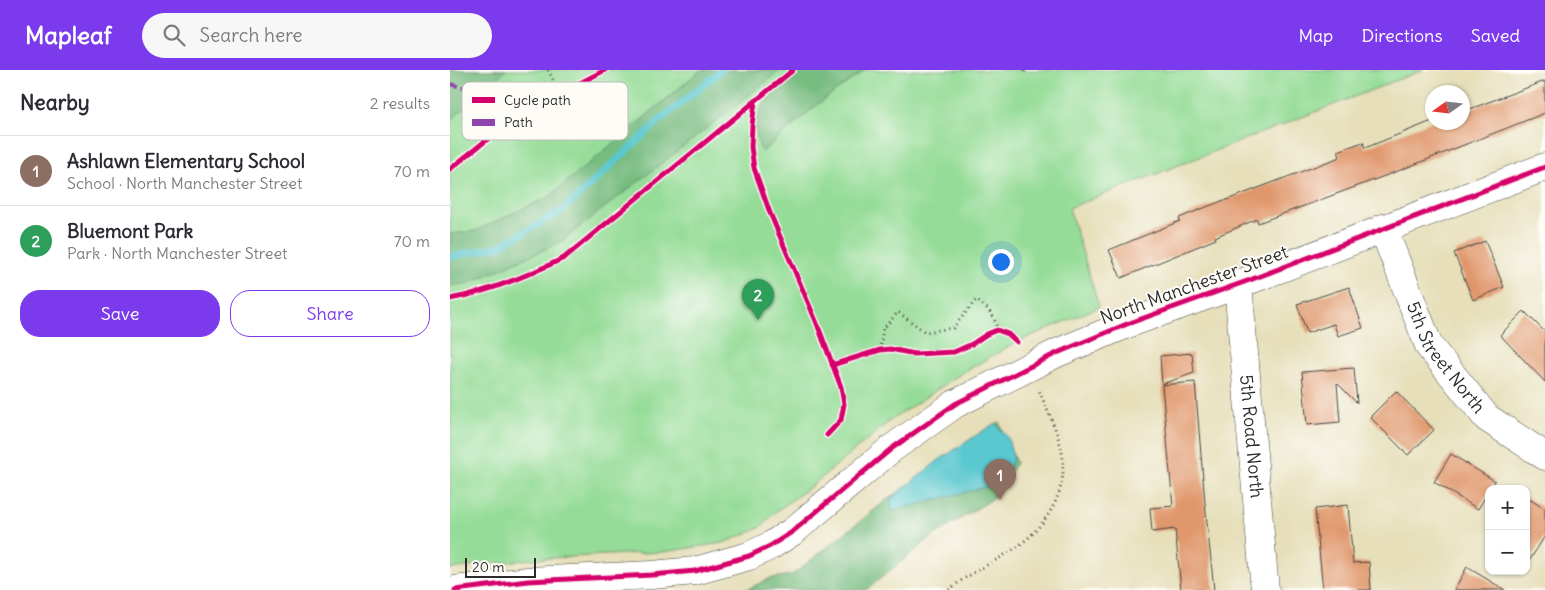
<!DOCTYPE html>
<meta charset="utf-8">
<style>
:root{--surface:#fff;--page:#f7f7f7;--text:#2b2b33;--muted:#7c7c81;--line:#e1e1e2;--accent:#7c3aed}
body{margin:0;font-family:Delius,sans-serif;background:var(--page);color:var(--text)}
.controls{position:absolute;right:15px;bottom:15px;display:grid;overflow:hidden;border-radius:10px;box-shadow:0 1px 4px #0004}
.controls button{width:45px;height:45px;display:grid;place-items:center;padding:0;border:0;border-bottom:1px solid var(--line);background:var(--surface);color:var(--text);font:25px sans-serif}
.compass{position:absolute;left:975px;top:15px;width:45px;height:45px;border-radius:50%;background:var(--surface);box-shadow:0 1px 4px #0004;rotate:256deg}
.scale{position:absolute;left:15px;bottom:12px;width:71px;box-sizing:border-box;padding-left:5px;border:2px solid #2b2b2b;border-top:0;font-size:14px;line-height:18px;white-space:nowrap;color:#2b2b2b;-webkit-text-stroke:4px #fdfcf7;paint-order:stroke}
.you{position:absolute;left:550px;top:191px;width:18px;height:18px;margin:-12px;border:4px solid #fff;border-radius:50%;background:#1a73e8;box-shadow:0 0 0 8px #1a73e833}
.badge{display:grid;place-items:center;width:32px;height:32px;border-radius:50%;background:var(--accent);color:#fff;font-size:16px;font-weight:700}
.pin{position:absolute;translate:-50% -41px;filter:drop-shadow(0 1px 2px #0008)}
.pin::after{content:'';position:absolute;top:26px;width:18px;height:15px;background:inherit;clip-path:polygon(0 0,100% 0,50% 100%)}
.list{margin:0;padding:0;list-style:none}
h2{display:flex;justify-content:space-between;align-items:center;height:65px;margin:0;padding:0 20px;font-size:21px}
h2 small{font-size:16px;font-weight:400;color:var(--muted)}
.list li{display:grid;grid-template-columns:32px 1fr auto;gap:15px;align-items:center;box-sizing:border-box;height:70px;padding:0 20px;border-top:1px solid var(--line)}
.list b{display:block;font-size:19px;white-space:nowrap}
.list p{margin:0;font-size:16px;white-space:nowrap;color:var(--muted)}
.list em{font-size:16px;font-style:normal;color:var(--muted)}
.actions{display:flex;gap:10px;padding:15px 20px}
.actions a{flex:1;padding:11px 0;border:1px solid var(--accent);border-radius:20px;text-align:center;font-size:18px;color:var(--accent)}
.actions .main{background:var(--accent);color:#fff}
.icon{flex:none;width:28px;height:28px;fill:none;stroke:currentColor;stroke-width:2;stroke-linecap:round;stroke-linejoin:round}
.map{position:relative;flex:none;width:1095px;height:520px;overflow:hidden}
header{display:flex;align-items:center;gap:30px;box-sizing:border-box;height:70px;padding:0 25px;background:var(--accent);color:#fff}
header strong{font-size:24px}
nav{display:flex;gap:28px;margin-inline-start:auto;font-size:18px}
.search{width:350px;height:45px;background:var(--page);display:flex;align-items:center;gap:12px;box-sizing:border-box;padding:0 18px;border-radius:28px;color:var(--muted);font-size:19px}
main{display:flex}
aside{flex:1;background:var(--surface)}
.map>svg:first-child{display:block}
.green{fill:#94dc97;stroke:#608461}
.forest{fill:#77bc80;stroke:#517456}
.water{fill:#5ac8cf;stroke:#427a7d}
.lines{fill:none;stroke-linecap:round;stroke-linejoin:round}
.stream{stroke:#5ac8cf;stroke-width:7}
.building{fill:#e0976c}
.street-casing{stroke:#474640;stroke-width:29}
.path{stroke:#474640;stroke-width:3;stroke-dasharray:1 4;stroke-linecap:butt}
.street{stroke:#fff;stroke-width:28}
.quiet{stroke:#8e44ad;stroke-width:4;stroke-dasharray:8 4;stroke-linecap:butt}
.cycleway-casing{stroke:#fdfcf7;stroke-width:8}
.cycleway{stroke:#d6006c;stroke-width:5}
.labels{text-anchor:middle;stroke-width:4;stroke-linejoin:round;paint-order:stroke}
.street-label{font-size:18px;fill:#2b2b2b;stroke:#fdfcf7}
.key{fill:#fdfcf7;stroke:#bebdba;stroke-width:1}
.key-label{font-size:14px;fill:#2b2b2b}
</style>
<header>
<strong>Mapleaf</strong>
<div class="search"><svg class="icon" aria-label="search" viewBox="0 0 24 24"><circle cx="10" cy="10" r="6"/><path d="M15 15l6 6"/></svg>Search here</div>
<nav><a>Map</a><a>Directions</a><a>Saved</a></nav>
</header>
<main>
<aside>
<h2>Nearby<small>2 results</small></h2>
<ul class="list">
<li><span class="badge" style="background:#8d6e63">1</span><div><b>Ashlawn Elementary School</b><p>School · North Manchester Street</p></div><em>70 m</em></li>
<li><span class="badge" style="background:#2e9e5b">2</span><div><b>Bluemont Park</b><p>Park · North Manchester Street</p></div><em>70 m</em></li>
</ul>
<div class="actions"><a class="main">Save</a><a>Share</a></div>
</aside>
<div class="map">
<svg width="1095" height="520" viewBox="0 0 1095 520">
<rect width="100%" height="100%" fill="#fdfcf7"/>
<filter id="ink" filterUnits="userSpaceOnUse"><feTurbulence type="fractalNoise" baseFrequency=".02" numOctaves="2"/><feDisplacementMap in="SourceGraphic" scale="10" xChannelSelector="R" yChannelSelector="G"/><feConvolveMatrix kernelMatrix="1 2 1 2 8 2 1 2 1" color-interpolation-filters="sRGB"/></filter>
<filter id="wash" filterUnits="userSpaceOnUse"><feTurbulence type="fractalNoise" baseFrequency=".0096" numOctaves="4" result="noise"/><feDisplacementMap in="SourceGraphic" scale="20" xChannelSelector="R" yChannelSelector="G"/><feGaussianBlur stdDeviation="1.12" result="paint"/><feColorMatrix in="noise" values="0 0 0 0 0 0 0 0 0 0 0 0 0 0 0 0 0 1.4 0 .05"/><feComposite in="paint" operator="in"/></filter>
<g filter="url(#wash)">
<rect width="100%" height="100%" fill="#e6dfba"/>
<path class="green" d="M 0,0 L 973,0 L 619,138 L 649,237 L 567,272 L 512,303 L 441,350 L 364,414 L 324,443 L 310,458 L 273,473 L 212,482 L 82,489 L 0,499 Z"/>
<path class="forest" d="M 0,0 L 56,0 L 0,51 Z
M 251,0 L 330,0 L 283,38 L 109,173 L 19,213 L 0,216 L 0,164 L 25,161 L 100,126 Z
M 353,0 L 415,0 L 368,34 L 312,82 C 309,77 308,72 307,67 C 301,35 331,17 353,0 Z
M 549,352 L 566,393 L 544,428 L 483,466 L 416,520 L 295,520 L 321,508 L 342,505 L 438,429 Z"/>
<path class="water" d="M 545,353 L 558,368 L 563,388 L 556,408 L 535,417 L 442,441 L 440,429 L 489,390 Z"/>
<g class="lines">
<path class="stream" d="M 0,187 L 50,176 L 113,140 L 209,51 L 272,0"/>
</g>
<g id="blocks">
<path class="building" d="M 1095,11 L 1095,43 L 948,101 L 808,153 L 807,149 L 765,167 L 766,169 L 671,208 L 659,180 L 730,151 L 729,148 L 774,130 L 774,131 L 890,87 L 888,81 L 913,72 L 915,78 L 982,51 L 982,52 L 1012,52 L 1012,42 Z
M 1035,171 L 1054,217 L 1023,230 L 1004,183 Z
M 899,217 L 913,258 L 888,266 L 884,254 L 857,263 L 847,234 Z
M 1074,241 L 1095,262 L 1095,312 L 1050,265 Z
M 742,283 L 744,303 L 712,314 L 710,286 Z
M 904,298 L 907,333 L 887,313 L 890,352 L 857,355 L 852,302 Z
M 745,312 L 755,433 L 764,520 L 731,520 L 725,459 L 702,462 L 700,438 L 723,436 L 712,315 Z
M 946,321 L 984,360 L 958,385 L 920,347 Z
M 1001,384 L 1045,411 L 1028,439 L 984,412 Z
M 1076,427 L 1095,439 L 1095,466 L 1076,496 Z
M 898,435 L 903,493 L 919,492 L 921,520 L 873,520 L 865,439 Z
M 1017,497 L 1055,520 L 1004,520 Z"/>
</g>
</g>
<g filter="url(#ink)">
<use href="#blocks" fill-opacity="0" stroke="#474640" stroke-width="1"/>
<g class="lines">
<defs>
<g id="street">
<path id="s1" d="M 933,158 L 979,276 L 1037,348 L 1095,386"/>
<path id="s2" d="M 788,215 L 815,520"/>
<path d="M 5,520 L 78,511 L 202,505 L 245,501 L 299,486 L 320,476 L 342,462 L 441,379 L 505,334 L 607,283 L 677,254 L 800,210 L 1095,97"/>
</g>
</defs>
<use href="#street" class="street-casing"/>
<path class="path" d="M 98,0 L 110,23
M 574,2 L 575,0
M 430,280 L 433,259 L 448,242 L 475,262 L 503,258 L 526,230 C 538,238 545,245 547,260
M 499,520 C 519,503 543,493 564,479 C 599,455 622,416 610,374 C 605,355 596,338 589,320"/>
<use href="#street" class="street"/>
<path class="quiet" d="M 0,14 L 11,17 L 84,21 L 99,28"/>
<defs>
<path id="cycleway" d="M 305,32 L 302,55 L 301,77 L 304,98 L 320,143 L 366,251 L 391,317 L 394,334 L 391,350 L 377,365
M 0,99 L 53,57 L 80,39 L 155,0
M 0,229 C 38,222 79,205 114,188 L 343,0
M 382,295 L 430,280 L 440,279 L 465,284 L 504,282 L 522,274 L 537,264 L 547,260 L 558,264 L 567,272
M 5,520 L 78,511 L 202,505 L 245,501 L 299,486 L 320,476 L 342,462 L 441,379 L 505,334 L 607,283 L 677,254 L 800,210 L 1095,97"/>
</defs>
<use href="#cycleway" class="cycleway-casing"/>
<use href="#cycleway" class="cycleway"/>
</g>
</g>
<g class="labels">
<g class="street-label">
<text transform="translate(744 215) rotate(-20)" y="6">North Manchester Street</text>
<text dy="6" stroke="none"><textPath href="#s1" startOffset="145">5th Street North</textPath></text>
<text dy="6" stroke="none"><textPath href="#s2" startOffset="152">5th Road North</textPath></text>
</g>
</g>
<rect x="12" y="12" width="166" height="58" rx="8" class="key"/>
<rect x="22" y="27" width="23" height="6" fill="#d6006c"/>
<rect x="22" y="49" width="23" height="7" fill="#8e44ad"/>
<g class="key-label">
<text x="54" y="35">Cycle path</text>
<text x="54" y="57">Path</text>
</g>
</svg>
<div class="controls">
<button>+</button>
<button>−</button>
</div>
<svg class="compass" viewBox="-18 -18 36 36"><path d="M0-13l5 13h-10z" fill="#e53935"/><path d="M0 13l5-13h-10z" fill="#7c7c81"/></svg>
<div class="scale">20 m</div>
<div class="you"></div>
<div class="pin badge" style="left:550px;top:430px;background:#8d6e63">1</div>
<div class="pin badge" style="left:308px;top:250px;background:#2e9e5b">2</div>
</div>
</main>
